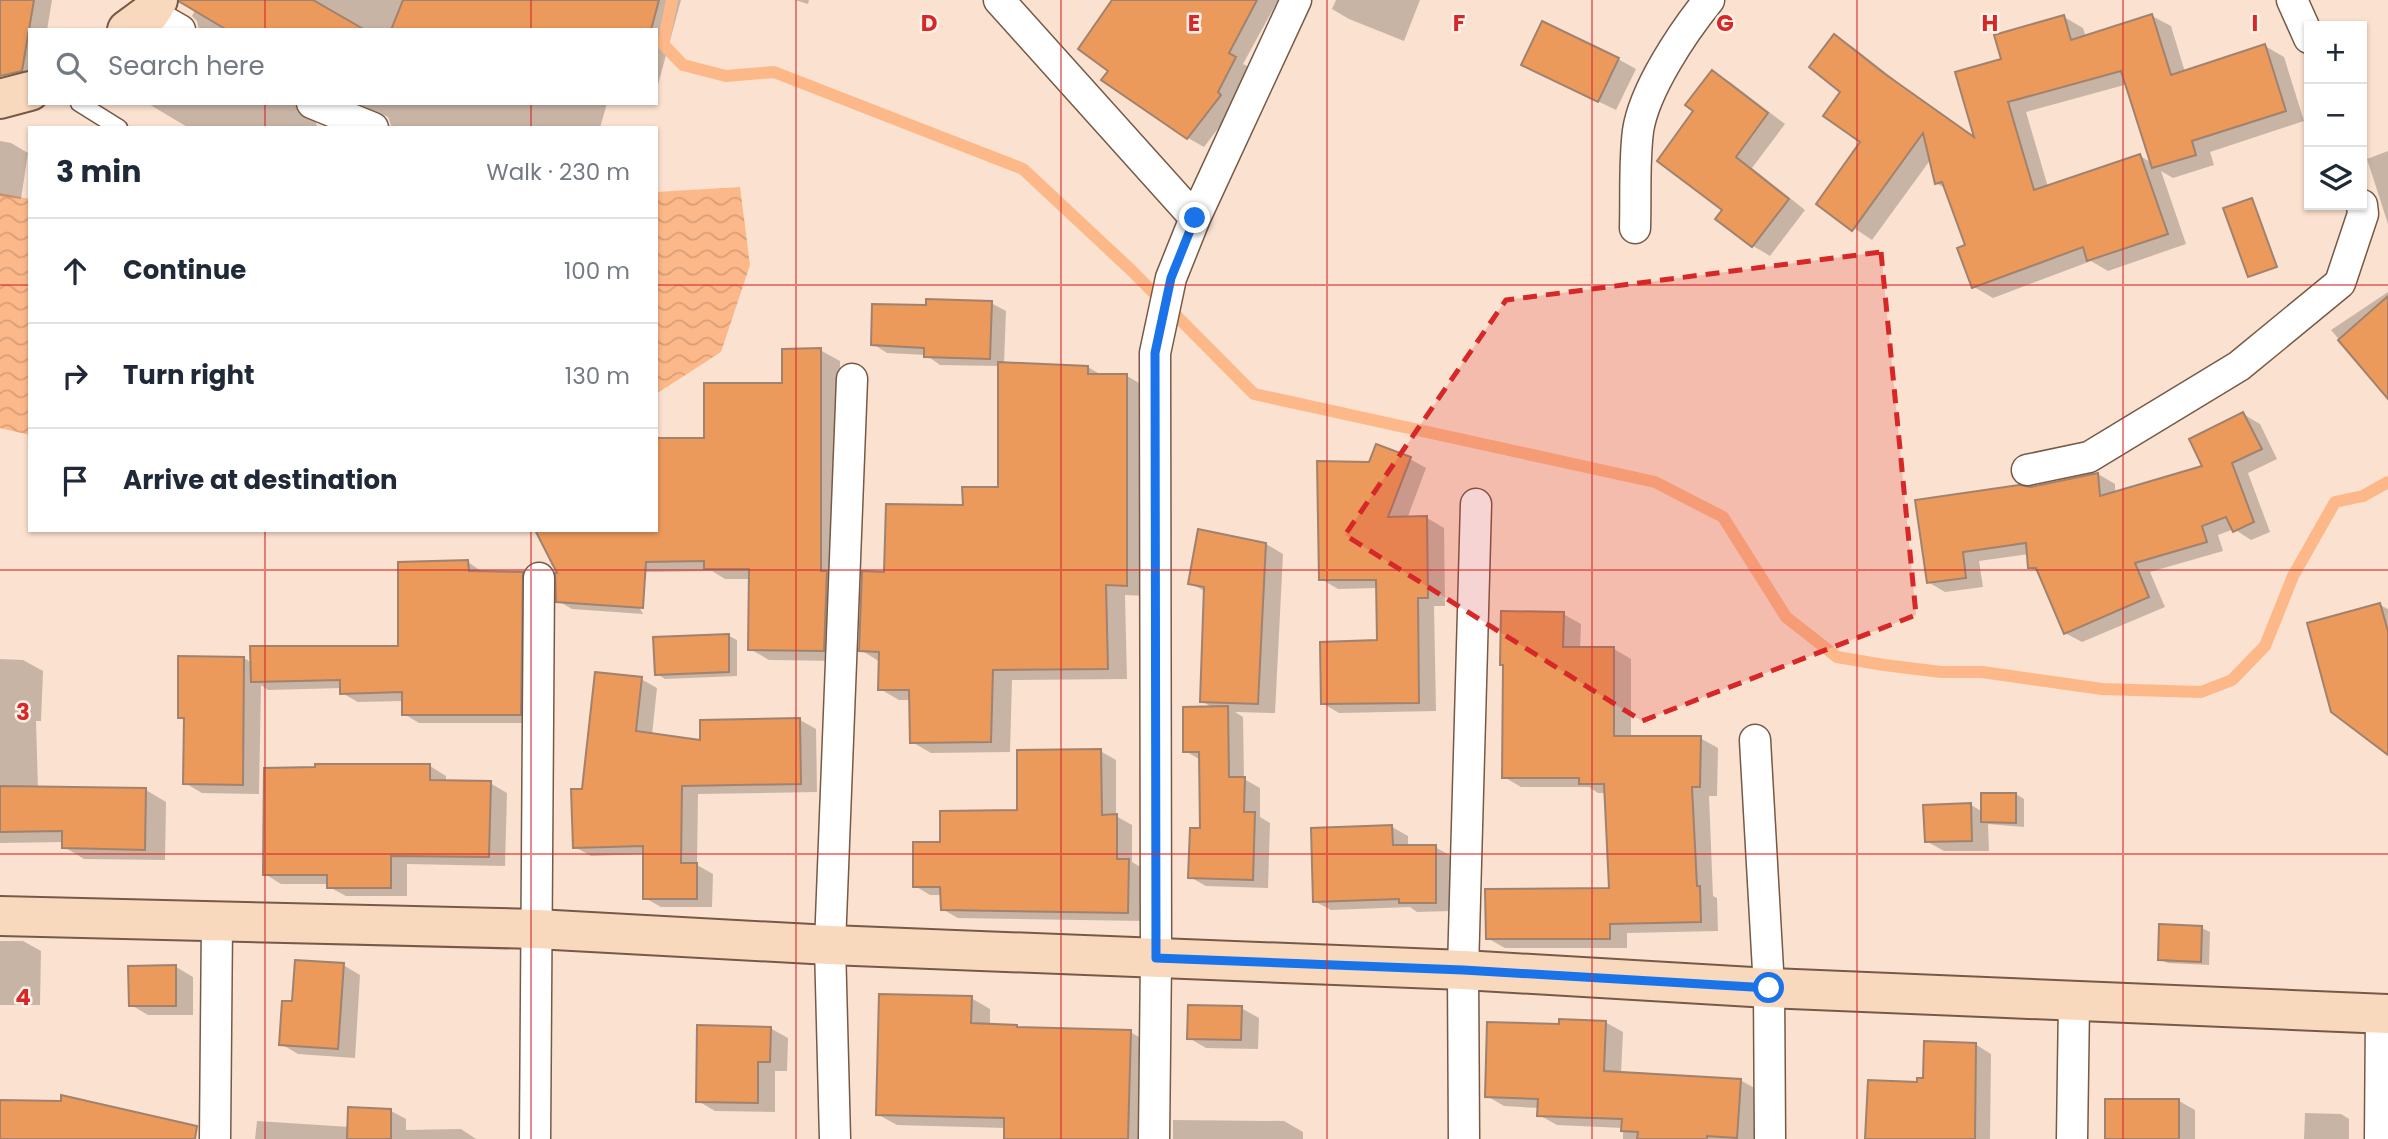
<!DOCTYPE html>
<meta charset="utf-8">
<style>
:root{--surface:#fff;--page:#f2f2f3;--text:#1f2937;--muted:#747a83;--line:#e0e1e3}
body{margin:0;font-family:Poppins,sans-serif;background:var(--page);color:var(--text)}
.controls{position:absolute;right:21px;top:21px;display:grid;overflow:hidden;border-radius:0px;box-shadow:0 2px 5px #0004}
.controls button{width:63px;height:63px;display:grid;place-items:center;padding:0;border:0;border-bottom:2px solid var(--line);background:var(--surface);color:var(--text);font:35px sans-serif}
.stop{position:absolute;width:21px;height:21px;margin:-16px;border:5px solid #1a73e8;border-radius:50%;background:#fff}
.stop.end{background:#1a73e8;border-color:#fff;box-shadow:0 2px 7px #0008}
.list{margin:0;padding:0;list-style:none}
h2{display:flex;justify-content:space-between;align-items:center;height:91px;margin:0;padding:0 28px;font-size:30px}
h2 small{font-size:23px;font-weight:400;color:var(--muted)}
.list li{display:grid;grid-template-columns:46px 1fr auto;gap:21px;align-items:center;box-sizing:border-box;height:105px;padding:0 28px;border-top:2px solid var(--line)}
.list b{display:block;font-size:26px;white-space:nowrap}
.list em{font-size:23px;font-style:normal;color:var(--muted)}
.icon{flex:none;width:38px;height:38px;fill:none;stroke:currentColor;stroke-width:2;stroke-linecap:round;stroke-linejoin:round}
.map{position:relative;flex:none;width:2388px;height:1139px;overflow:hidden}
.search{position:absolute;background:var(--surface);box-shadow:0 2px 5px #0004;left:28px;top:28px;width:630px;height:77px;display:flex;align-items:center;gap:18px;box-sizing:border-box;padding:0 24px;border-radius:0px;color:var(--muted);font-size:26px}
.panel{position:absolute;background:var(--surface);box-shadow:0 2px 5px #0004;left:28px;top:126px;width:630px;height:406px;border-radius:0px}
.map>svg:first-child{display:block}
.water{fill:url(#water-waves)}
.shadow{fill:#0003;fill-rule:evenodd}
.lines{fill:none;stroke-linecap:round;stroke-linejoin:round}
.stream{stroke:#fdb889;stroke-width:12}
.building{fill:#ec995c;stroke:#a0826e;stroke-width:2}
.lane-casing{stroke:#765a47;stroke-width:19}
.street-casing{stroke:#765a47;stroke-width:33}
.secondary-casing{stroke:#765a47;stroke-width:42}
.lane{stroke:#fff;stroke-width:16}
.street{stroke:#fff;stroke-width:30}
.secondary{stroke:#f9d9bd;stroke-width:38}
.route{stroke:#1a73e8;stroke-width:9}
.marked{fill:#d62828;fill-opacity:0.2;stroke:#d62828;stroke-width:5;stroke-dasharray:14 9;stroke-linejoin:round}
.grid{fill:none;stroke:#d62828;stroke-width:2;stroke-opacity:0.55}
.grid-label{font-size:23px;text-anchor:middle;font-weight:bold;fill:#d62828;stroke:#fff1e8;stroke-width:5;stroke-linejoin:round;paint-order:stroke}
</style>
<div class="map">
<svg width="2388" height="1139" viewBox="0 0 2388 1139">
<defs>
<pattern id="water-waves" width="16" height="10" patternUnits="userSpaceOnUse" patternTransform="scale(1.75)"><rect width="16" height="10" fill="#fdb889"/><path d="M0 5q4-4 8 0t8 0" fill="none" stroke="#da9e76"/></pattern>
</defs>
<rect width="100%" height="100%" fill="#fbe1cf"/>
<path class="water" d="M 740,187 L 750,265 L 721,352 L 656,394 L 656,192 Z
M 0,193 L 30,199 L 30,435 L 0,428 Z"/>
<path class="shadow" d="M 0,0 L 52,0 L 47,30 L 30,30 L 30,76 L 0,71 Z
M 201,0 L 681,0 L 656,92 L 656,30 L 199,30 L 197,21 L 192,16 Z
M 795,0 L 809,0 L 808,4 Z
M 1114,0 L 1278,0 L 1243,64 L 1251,68 L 1236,105 L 1204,147 L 1188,138 L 1110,70 Z
M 1336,0 L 1420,0 L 1404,41 L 1349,19 L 1332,9 Z
M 2152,16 L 2171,26 L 2185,72 L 2265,46 L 2284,57 L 2304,121 L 2210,152 L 2214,165 L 2173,178 L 2161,171 L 2186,244 L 2108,271 L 2091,261 L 1993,298 L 1974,287 L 1967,246 L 1947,189 L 1936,183 L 1931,159 L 1872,240 L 1818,204 L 1863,142 L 1843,92 L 1835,36 L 1853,47 L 1904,87 L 1976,138 L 2003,60 L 2064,17 L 2083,28 L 2086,37 ZM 2128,84 L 2152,163 L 2140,156 L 2048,187 L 2026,112 Z
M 1618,59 L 1636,69 L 1616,110 L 1523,65 Z
M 1713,72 L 1730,82 L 1785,124 L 1752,168 L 1805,210 L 1770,256 L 1753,246 L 1725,209 L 1695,111 Z
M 147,103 L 319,103 L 314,117 L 317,126 L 322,128 L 189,128 Z
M 355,103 L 607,103 L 600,128 L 392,128 L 388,117 Z
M 0,141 L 11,143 L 28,153 L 21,199 L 0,196 Z
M 2388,151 L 2388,224 L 2367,159 Z
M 2388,292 L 2388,388 L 2374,381 L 2331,330 Z
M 991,303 L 1006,311 L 1004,364 L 1088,367 L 1103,376 L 1127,376 L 1146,387 L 1146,596 L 1125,595 L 1127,679 L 1012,680 L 1010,752 L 931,753 L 912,742 L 911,700 L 899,700 L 880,689 L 880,662 L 861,650 L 886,573 L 964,507 L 1000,488 L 999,366 L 940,365 L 926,355 L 887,353 L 873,344 L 927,307 Z
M 820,350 L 840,361 L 840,580 L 843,661 L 769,660 L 750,649 L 751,579 L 725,579 L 712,571 L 647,572 L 628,561 L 656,530 L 706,439 L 784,385 Z
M 2243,414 L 2260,424 L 2277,459 L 2248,473 L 2270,532 L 2251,540 L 2234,529 L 2218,535 L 2223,551 L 2150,572 L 2165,607 L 2082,642 L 2065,633 L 2040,573 L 2030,567 L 2029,554 L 1979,561 L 1983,587 L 1945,592 L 1928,582 L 2031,489 L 2098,474 L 2115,484 L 2115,493 L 2204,467 Z
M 1410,459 L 1426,468 L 1407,519 L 1427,518 L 1444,528 L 1445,606 L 1434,606 L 1436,711 L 1339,713 L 1322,703 L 1379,642 L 1378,588 L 1338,589 L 1321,579 L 1370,464 Z
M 599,530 L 643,614 L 572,609 L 558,601 Z
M 1266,544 L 1283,554 L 1275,713 L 1235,712 L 1243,717 L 1244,779 L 1260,788 L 1260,817 L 1270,823 L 1268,888 L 1206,886 L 1190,877 L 1201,830 L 1201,760 L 1185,751 L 1213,708 L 1202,701 L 1206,592 L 1190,583 Z
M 468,562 L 484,573 L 523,574 L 538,583 L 536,723 L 419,723 L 404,714 L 403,701 L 358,702 L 342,693 L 342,688 L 268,690 L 261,685 L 259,794 L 202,793 L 185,783 L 186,721 L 179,717 L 244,658 L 252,663 L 399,648 Z
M 2380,605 L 2388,609 L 2388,753 Z
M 1563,614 L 1581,624 L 1580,649 L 1614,649 L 1631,659 L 1631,738 L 1700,738 L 1718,748 L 1717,796 L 1709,796 L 1713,896 L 1717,898 L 1718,931 L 1627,933 L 1627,948 L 1505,948 L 1487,938 L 1611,890 L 1606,793 L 1598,793 L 1589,787 L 1521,787 L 1504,777 L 1505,666 L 1501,664 Z
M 729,636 L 737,640 L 737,676 L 665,679 L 657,674 Z
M 0,659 L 23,660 L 43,671 L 41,721 L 36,721 L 38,788 L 146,790 L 166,802 L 165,860 L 84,859 L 64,847 L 64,842 L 0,843 Z
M 641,679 L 657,688 L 652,735 L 702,742 L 800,720 L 816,729 L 817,792 L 698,794 L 697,865 L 713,874 L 712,907 L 661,907 L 645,898 L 645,854 L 591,856 L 575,847 L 584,791 Z
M 1100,751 L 1116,760 L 1116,816 L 1132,825 L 1132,862 L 1144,869 L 1144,921 L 958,918 L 942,909 L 942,895 L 930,895 L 915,886 L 941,844 L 1019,812 Z
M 430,766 L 446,776 L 446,782 L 490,783 L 507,793 L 505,866 L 407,864 L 407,896 L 346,896 L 329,887 L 329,884 L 281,884 L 265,874 L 316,769 Z
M 2016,794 L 2024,799 L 2024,827 L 1988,824 L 1989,851 L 1944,851 L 1926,841 L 1971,805 L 1983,812 Z
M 1392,827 L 1408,836 L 1408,847 L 1435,847 L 1451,856 L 1452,911 L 1417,912 L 1410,907 L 1331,910 L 1314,901 Z
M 2160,926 L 2202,928 L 2210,932 L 2209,965 L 2168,963 L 2159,959 Z
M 0,941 L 23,941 L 41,951 L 40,1005 L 0,1005 Z
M 343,965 L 360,975 L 355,1058 L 298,1054 L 281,1044 L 294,1003 Z
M 176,967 L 193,977 L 193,1015 L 148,1015 L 131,1005 Z
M 971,998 L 990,1009 L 990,1026 L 1016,1027 L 1021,1029 L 1130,1032 L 1150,1043 L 1156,1139 L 1006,1139 L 1006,1128 L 897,1125 L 877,1114 Z
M 1241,1008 L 1259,1018 L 1258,1049 L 1206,1048 L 1189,1038 Z
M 1605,1022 L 1623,1032 L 1621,1073 L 1740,1080 L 1758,1090 L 1755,1139 L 1623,1139 L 1623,1128 L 1557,1125 L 1539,1115 L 1539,1108 L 1504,1106 L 1487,1096 L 1560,1026 Z
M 770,1028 L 788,1038 L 787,1071 L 775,1071 L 775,1112 L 715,1111 L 698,1101 Z
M 1975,1044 L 1991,1054 L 1990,1139 L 1867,1139 L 1918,1084 Z
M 2179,1101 L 2195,1110 L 2195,1139 L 2107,1139 Z
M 350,1109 L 391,1111 L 406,1119 L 406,1130 L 461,1129 L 476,1139 L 255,1139 L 257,1121 L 350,1127 Z
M 2305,1113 L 2341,1114 L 2349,1119 L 2349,1139 L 2304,1139 Z
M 1173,1120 L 1284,1121 L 1303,1132 L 1303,1139 L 1173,1139 Z"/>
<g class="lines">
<path class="stream" d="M 672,0 L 663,44 L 683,65 L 726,76 L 774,72 L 1023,169 L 1131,270 L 1254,394 L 1655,482 L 1723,517 L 1786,617 L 1837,657 L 1884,665 L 1941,672 L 1982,672 L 2102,689 L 2201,692 L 2232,680 L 2265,646 L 2293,576 L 2335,502 L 2363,496 L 2388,482"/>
</g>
<path class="building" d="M 0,0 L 34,0 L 22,71 L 0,76 Z
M 180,0 L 313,0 L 365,30 L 227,30 L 180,2 Z
M 403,0 L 659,0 L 651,30 L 391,30 Z
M 1112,0 L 1257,0 L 1229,53 L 1236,57 L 1218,92 L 1221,95 L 1187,139 L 1101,80 L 1108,71 L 1078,49 Z
M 2152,14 L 2171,75 L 2265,44 L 2286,111 L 2192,141 L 2196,155 L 2152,168 L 2121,71 L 2008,102 L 2034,190 L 2140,154 L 2168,234 L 2087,261 L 2083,247 L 1972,288 L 1957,248 L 1965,245 L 1942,182 L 1935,184 L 1923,133 L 1852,231 L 1816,204 L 1860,142 L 1823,116 L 1840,92 L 1809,67 L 1834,34 L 1885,74 L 1974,137 L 1955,72 L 2001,59 L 1994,35 L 2064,15 L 2071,40 Z
M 1542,21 L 1619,58 L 1598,102 L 1521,65 Z
M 1712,70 L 1768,113 L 1736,157 L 1789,199 L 1752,247 L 1715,219 L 1722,210 L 1657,161 L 1693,111 L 1685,105 Z
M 2252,198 L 2277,267 L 2248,277 L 2223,208 Z
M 2388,296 L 2388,399 L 2338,340 Z
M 926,299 L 992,301 L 990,359 L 924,357 L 924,348 L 871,345 L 872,304 L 926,305 Z
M 821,348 L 821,571 L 827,571 L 824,651 L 748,650 L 749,569 L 704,569 L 704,561 L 646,562 L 643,608 L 556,602 L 555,573 L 557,573 L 535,530 L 656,530 L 656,438 L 704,438 L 704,383 L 782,383 L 782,349 Z
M 998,362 L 1088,366 L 1088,374 L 1127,374 L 1127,586 L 1106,585 L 1108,669 L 993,670 L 991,742 L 910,743 L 909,690 L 878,690 L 879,652 L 859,651 L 862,571 L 884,572 L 886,504 L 963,505 L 962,487 L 998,487 Z
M 2243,412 L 2262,449 L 2232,463 L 2254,522 L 2233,532 L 2226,517 L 2202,526 L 2207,542 L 2135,563 L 2149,597 L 2064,634 L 2036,568 L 2028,568 L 2026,543 L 1963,552 L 1966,578 L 1927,583 L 1915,500 L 2019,485 L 2031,487 L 2098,473 L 2100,496 L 2202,466 L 2189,439 Z
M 1376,444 L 1411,457 L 1388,517 L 1427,516 L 1428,598 L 1418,598 L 1419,703 L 1321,704 L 1320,642 L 1377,640 L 1376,580 L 1319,580 L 1317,461 L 1369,462 Z
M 1198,529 L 1266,543 L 1258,704 L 1200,702 L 1204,587 L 1188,584 Z
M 468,560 L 469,571 L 523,572 L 521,715 L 402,715 L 402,692 L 340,694 L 340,680 L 251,682 L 250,646 L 398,646 L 398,562 Z
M 2380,603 L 2388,631 L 2388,755 L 2331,712 L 2307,623 Z
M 1501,611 L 1564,612 L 1563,647 L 1614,647 L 1614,736 L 1701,736 L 1700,787 L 1692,787 L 1697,886 L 1700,886 L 1701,922 L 1610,924 L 1610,939 L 1486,939 L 1485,889 L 1609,888 L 1604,784 L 1579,784 L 1579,778 L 1502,778 L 1503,665 L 1500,665 Z
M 729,634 L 729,672 L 655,675 L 653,637 Z
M 178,656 L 244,657 L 243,785 L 183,784 L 184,718 L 178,718 Z
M 595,672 L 642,677 L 636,731 L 700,740 L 700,720 L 800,718 L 801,784 L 682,786 L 681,863 L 697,863 L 697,899 L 643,899 L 643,846 L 573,848 L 571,789 L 582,789 Z
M 1228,706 L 1229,777 L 1245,777 L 1244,812 L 1255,812 L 1253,880 L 1188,878 L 1190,828 L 1200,828 L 1199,752 L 1183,752 L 1183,707 Z
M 1101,749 L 1102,815 L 1117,814 L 1117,859 L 1129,859 L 1128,913 L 941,910 L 940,887 L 913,887 L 913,842 L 940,842 L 940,811 L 1017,810 L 1017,750 Z
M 315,764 L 430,764 L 430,780 L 491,781 L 489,857 L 391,856 L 391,888 L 327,888 L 327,875 L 263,875 L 264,768 L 315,767 Z
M 0,786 L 146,788 L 145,850 L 62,848 L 62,831 L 0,832 Z
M 1981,793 L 2016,793 L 2016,823 L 1981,822 Z
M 1971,803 L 1972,841 L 1925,842 L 1923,805 Z
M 1392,825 L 1393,845 L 1436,845 L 1436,903 L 1399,903 L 1399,899 L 1313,902 L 1311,828 Z
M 2159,924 L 2202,926 L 2201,962 L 2158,960 Z
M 295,960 L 344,963 L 338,1049 L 279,1045 L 282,1001 L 292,1001 Z
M 176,965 L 176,1006 L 129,1006 L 128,966 Z
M 879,994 L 972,996 L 971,1023 L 1017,1025 L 1017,1027 L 1131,1030 L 1128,1139 L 1004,1139 L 1004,1118 L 876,1115 Z
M 1188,1005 L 1242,1006 L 1241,1040 L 1187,1039 Z
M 1559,1019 L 1606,1021 L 1604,1071 L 1741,1079 L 1737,1138 L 1707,1136 L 1707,1139 L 1637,1139 L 1638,1132 L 1621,1131 L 1622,1119 L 1537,1116 L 1538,1099 L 1485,1097 L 1487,1022 L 1559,1024 Z
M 697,1025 L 771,1027 L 770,1062 L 758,1062 L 758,1103 L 696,1102 Z
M 1924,1041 L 1976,1043 L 1975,1139 L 1865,1139 L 1868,1080 L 1917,1082 L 1917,1078 L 1923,1078 Z
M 61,1095 L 197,1126 L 195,1139 L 0,1139 L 0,1100 L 61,1101 Z
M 2105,1099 L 2179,1099 L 2179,1139 L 2105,1139 Z
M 348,1107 L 391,1109 L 391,1139 L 347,1139 Z"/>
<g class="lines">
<defs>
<path id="lane" d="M 79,103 L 119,128"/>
<path id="street" d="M 999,0 L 1195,218
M 2292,0 L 2309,38
M 150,13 L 180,30
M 312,103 L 373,128
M 1635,228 C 1636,196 1634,162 1638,131 C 1644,90 1683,32 1709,0
M 2027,470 L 2089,457 L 2239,366 L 2340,283 L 2363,214 L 2362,205
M 1755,740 L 1769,988 L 1770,1139
M 215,1139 L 217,921
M 535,1139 L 539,578
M 835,1139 L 830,945 L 852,379
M 1154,1139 L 1156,958 L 1155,353 L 1171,278 L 1195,218 L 1296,0
M 1464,1139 L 1463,970 L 1476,504
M 2072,1139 L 2074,1002
M 2380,1139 L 2381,1014"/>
<path id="secondary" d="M 127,30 L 150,13 L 158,0
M 0,99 L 30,91
M 0,916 L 536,929 L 830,945 L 1463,970 L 1769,988 L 2388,1014"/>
</defs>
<use href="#lane" class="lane-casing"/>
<use href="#street" class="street-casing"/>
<use href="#secondary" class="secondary-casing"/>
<use href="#lane" class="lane"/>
<use href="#street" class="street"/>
<use href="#secondary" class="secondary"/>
</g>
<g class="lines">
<path class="route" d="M 1195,218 L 1171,278 L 1155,353 L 1156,958 L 1463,970 L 1769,988"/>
</g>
<path class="marked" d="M 1881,252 L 1916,615 L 1642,721 L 1345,535 L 1506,300 Z"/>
<path class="grid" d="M 265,0 L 265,30M 531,0 L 531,30M 796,0 L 796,1139M 1061,0 L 1061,1139M 1327,0 L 1327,1139M 1592,0 L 1592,1139M 1857,0 L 1857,1139M 2123,0 L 2123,1139M 265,103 L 265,128M 531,103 L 531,128M 0,285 L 30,285M 656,285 L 2388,285M 265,530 L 265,1139M 531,530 L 531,1139M 0,570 L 2388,570M 0,854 L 2388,854"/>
<g class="grid-label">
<text x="929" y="31">D</text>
<text x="1194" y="31">E</text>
<text x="1459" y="31">F</text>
<text x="1725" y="31">G</text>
<text x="1990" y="31">H</text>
<text x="2255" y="31">I</text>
<text x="23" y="720">3</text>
<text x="23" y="1005">4</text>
</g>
</svg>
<div class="controls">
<button>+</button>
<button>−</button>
<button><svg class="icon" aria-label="layers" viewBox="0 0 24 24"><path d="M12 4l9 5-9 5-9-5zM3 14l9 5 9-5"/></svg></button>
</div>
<div class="stop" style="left:1769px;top:988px"></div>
<div class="stop end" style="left:1195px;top:218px"></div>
<div class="search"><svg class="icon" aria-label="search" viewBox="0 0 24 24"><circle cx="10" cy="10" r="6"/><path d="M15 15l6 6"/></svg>Search here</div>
<section class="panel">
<h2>3 min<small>Walk · 230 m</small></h2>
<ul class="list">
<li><svg class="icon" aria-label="ahead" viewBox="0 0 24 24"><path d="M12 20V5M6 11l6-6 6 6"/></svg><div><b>Continue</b></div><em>100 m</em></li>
<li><svg class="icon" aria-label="right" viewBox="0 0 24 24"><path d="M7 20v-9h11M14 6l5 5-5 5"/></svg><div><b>Turn right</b></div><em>130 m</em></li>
<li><svg class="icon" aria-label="arrive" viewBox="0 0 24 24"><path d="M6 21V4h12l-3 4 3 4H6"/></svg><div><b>Arrive at destination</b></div></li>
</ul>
</section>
</div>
